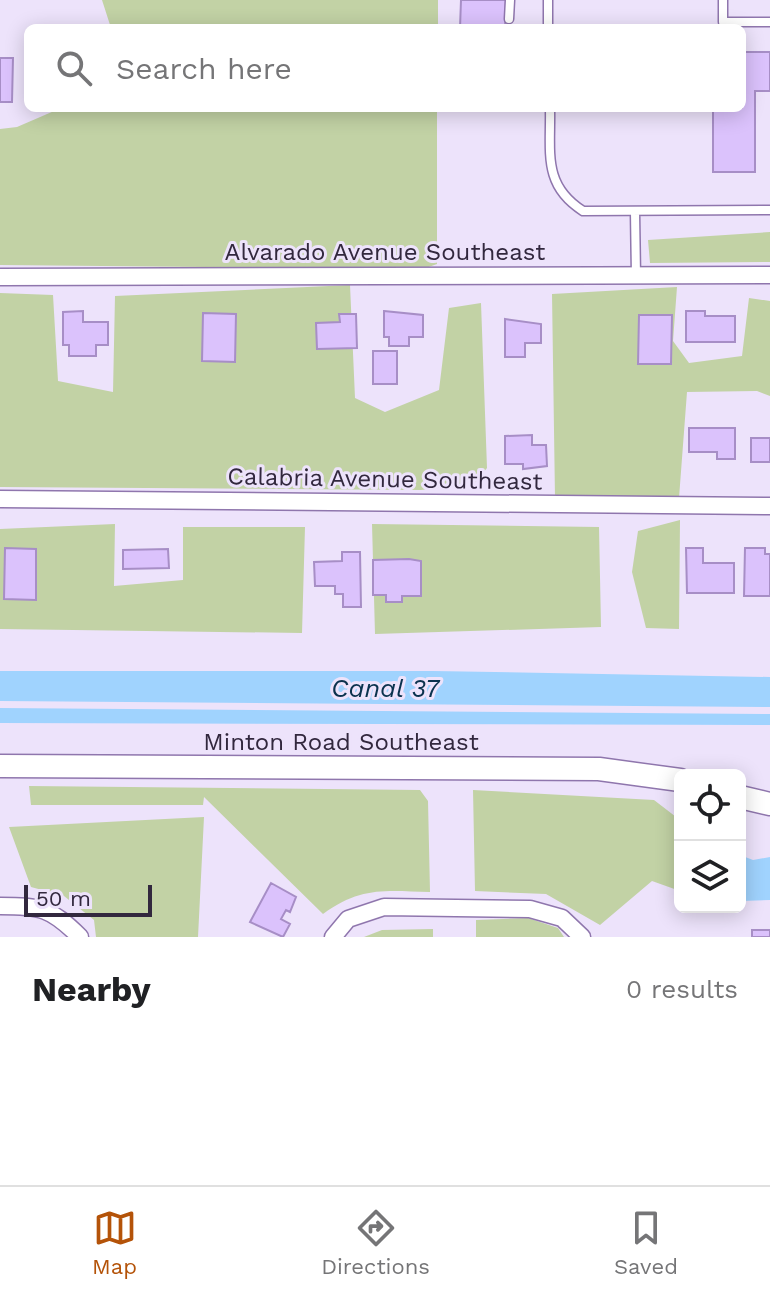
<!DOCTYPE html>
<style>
:root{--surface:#fff;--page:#f2f2f2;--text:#202124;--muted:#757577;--line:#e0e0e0;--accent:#b45309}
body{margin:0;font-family:"Work Sans",sans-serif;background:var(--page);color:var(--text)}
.controls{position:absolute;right:24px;bottom:24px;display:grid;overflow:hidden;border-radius:12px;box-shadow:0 4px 20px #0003}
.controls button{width:72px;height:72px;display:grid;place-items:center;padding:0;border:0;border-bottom:2px solid var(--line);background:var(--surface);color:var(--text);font:40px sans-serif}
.scale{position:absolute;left:24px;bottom:20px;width:128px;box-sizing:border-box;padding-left:8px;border:4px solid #32283e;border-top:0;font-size:22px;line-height:28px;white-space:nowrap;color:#32283e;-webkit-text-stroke:6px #ede3fb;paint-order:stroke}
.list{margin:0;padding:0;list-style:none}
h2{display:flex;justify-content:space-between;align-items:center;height:104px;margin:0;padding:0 32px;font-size:34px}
h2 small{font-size:26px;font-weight:400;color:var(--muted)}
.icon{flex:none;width:44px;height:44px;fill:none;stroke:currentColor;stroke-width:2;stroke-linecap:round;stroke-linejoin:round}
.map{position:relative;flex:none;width:770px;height:937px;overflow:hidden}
.search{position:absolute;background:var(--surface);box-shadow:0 4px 20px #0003;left:24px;right:24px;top:24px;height:88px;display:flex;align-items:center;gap:20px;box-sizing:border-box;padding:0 28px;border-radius:12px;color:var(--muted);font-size:30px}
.sheet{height:248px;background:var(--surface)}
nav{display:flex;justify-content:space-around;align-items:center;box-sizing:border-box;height:112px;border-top:2px solid var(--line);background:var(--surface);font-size:22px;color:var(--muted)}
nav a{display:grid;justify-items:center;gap:4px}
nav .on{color:var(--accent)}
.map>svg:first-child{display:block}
.green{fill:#c2d2a5}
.water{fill:#a0d3fe}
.building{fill:#dbc2fc;stroke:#a78ec6;stroke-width:2}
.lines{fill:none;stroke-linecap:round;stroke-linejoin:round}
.lane-casing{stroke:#8f76ad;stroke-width:11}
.street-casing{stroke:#8f76ad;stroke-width:19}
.secondary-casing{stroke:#8f76ad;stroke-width:25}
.lane{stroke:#fff;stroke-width:8}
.street{stroke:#fff;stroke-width:16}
.secondary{stroke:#fff;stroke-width:22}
.labels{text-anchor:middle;stroke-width:6;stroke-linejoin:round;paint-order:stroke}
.street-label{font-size:24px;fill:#32283e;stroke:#ede3fb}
.water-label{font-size:26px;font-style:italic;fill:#0a324e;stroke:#ede3fb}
</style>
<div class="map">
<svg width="770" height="937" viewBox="0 0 770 937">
<rect width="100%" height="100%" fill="#ede3fb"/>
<path class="green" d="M 102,0 L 438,0 L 438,28 L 111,28 Z
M 61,108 L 437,108 L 437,264 L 423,269 L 0,265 L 0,129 L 17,127 Z
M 770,232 L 770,262 L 650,263 L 648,240 Z
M 350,285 L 355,398 L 385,412 L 439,390 L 449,308 L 481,303 L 487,468 L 474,484 L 421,490 L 0,487 L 0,293 L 53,295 L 58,381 L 113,392 L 115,296 Z
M 677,287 L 673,341 L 689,363 L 742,356 L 749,298 L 770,301 L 770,396 L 757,391 L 687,392 L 679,498 L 555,498 L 552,294 Z
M 680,520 L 679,629 L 646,628 L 632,572 L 638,531 Z
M 115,524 L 114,586 L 183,580 L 183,527 L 305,527 L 302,633 L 0,629 L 0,529 Z
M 372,524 L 599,527 L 601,627 L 375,634 Z
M 29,786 L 420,790 L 428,801 L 430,892 C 386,891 361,886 323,914 L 204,797 L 203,805 L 31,805 Z
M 473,790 L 654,800 L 680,820 L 680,891 L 652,881 L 600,925 L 546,894 L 475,891 Z
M 204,817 L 198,937 L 96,937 L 94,920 L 64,896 L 31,887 L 9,827 Z
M 528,918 L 558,928 L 564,937 L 476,937 L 476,920 Z
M 433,929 L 433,937 L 364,937 L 382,930 Z"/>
<path class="water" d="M 0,671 L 433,671 L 770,677 L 770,707 L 0,701 Z
M 0,708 L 770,714 L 770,725 L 0,723 Z
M 740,855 L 753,860 L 770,857 L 770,900 L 740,901 Z"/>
<path class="building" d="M 461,0 L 506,0 L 505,28 L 460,28 Z
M 742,52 L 770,52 L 770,91 L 755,91 L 755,172 L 713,172 L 713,108 L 742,108 Z
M 0,58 L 13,58 L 12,102 L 0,102 Z
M 83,311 L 83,322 L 108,322 L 108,345 L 96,345 L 96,356 L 69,356 L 69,345 L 63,345 L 63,312 Z
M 384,311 L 423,315 L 423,337 L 409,337 L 409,346 L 389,346 L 389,337 L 384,337 Z
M 686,311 L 705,311 L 705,316 L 735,316 L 735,342 L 686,342 Z
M 203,313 L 236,314 L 235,362 L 202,361 Z
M 339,314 L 356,314 L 357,348 L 317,349 L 316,323 L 340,322 Z
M 639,315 L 672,315 L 671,364 L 638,364 Z
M 505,319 L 541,324 L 541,343 L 525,343 L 525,357 L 505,357 Z
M 373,351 L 397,351 L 397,384 L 373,384 Z
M 689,428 L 735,428 L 735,459 L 717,459 L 717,452 L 689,452 Z
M 532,435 L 532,445 L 546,445 L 547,466 L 523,469 L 523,464 L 505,464 L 505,436 Z
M 751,438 L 770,438 L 770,462 L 751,462 Z
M 5,548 L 36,549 L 36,600 L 4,599 Z
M 686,548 L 703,548 L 703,563 L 734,563 L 734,593 L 687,593 Z
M 745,548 L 765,548 L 765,554 L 770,554 L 770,596 L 744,596 Z
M 168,549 L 169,568 L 123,569 L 123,550 Z
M 342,552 L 360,552 L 361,607 L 343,607 L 343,594 L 335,594 L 335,586 L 315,586 L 314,562 L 342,561 Z
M 409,559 L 421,561 L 421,596 L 402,596 L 402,602 L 386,602 L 386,595 L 373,595 L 373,560 Z
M 271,883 L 296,897 L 290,912 L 286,910 L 281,919 L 290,924 L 283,937 L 250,922 Z
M 752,930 L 770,930 L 770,937 L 752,937 Z"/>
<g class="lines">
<defs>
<path id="lane" d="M 548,0 L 548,28
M 723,0 L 723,22 L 770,22
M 509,19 L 510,0
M 550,108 C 551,152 542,185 583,211 L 770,210
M 635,212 L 636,276"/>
<path id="street" d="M 0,277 L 770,275
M 0,499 L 770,506
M 0,906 C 41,906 51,908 80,937
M 333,937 L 348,919 L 384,907 L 530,909 L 562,918 L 582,937"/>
<path id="secondary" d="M 0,766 L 599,769 L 680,780
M 740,797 L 770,804"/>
</defs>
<use href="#lane" class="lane-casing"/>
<use href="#street" class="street-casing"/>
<use href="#secondary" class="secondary-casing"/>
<use href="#lane" class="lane"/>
<use href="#street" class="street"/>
<use href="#secondary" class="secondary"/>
</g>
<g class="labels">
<g class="street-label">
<text x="385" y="260">Alvarado Avenue Southeast</text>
<text transform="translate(385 479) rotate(1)" y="8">Calabria Avenue Southeast</text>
<text x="341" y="750">Minton Road Southeast</text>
</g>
<g class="water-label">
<text x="385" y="697">Canal 37</text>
</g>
</g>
</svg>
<div class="controls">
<button><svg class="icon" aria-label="locate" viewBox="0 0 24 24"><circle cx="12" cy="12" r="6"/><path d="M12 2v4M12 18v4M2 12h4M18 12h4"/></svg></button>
<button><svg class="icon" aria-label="layers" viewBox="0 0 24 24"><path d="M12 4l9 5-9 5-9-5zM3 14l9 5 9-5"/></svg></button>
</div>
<div class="scale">50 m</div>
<div class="search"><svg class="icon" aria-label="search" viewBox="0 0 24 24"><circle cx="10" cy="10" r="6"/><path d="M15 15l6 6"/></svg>Search here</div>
</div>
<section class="sheet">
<h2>Nearby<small>0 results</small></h2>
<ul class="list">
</ul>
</section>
<nav>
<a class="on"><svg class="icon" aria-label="map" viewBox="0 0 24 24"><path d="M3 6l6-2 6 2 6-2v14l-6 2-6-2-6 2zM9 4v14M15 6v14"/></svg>Map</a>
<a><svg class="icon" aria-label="directions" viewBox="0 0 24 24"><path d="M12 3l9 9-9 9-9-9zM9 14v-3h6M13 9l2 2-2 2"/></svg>Directions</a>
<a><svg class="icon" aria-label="saved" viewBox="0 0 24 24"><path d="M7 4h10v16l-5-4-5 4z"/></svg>Saved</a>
</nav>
